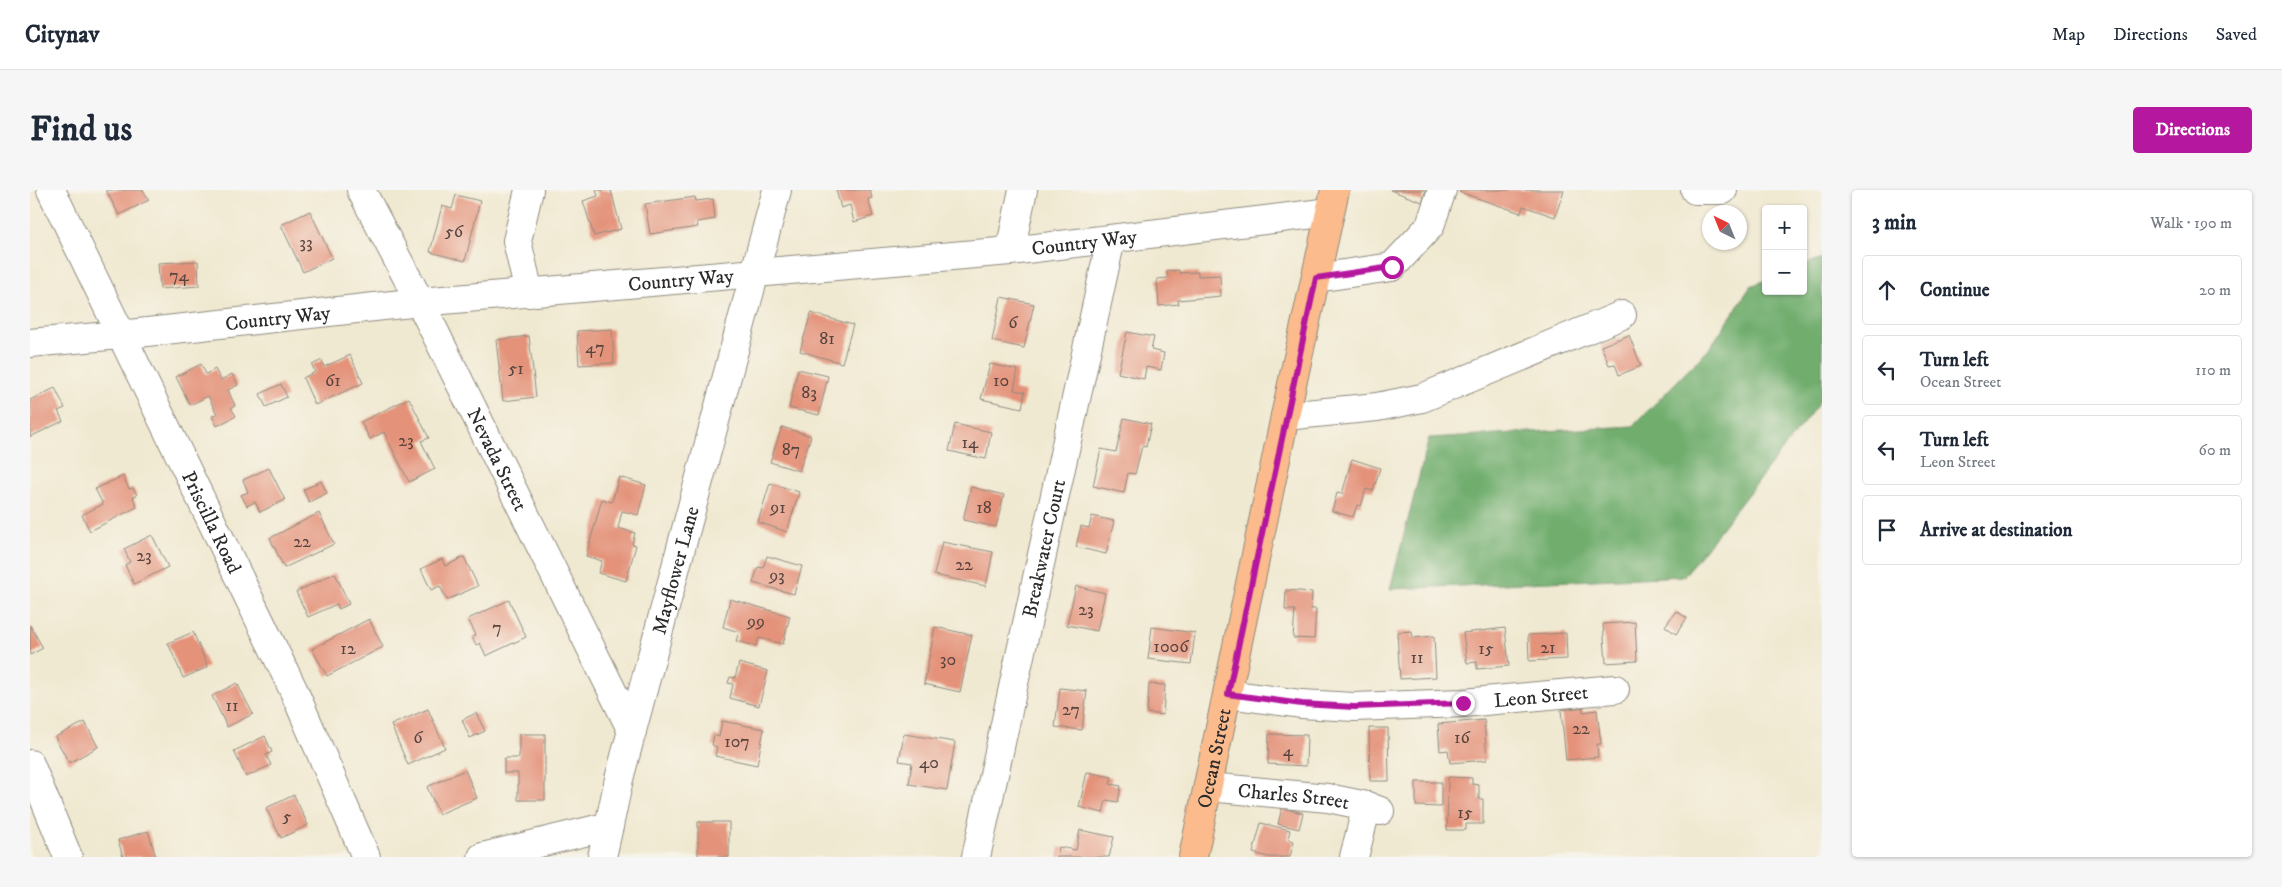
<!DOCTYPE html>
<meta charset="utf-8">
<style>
:root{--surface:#fff;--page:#f6f6f7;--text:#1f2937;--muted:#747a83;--line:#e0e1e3;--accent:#b5179e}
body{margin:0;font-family:"IM FELL DW Pica",serif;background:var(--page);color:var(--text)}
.controls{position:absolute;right:15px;top:15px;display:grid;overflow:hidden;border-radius:5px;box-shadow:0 1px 4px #0004}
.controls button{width:45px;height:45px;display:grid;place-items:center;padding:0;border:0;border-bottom:1px solid var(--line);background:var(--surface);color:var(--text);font:25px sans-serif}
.compass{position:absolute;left:1672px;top:15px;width:45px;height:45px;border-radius:50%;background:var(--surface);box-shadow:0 1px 4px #0004;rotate:317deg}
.stop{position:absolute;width:15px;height:15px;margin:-11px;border:4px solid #b5179e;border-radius:50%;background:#fff}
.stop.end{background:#b5179e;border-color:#fff;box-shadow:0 1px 5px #0008}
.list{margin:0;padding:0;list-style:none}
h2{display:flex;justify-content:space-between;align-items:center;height:65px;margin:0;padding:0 20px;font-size:21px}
h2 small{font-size:16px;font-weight:400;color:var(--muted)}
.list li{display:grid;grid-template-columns:32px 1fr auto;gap:15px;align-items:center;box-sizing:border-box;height:70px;margin:0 10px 10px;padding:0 10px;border:1px solid var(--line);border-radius:5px}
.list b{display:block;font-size:19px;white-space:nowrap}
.list p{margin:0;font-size:16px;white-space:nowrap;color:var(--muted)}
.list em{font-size:16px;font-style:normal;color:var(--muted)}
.icon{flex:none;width:28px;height:28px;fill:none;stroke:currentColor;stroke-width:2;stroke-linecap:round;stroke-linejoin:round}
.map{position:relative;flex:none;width:1792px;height:667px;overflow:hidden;border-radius:5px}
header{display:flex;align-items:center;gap:30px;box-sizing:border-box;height:70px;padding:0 25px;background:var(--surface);border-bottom:1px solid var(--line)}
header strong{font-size:24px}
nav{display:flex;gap:28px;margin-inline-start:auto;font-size:18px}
.intro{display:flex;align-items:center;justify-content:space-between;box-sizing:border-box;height:120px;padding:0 30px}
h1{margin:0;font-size:35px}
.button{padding:12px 22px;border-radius:5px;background:var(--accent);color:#fff;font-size:18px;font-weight:700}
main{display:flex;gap:30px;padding:0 30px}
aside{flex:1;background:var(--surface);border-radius:5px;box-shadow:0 1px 4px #0004}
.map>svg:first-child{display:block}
.forest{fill:#71ae6e;stroke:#4e6c4c}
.building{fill:#e4937a}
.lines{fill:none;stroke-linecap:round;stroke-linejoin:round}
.minor-casing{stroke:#8e8a7e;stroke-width:30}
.major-casing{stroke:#8e8a7e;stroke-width:30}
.minor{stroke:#fff;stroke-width:28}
.major{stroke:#fbbb8c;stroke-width:28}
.route{stroke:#b5179e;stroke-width:6}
.labels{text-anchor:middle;stroke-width:4;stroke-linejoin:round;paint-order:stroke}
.number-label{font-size:18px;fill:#59453f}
.street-label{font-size:20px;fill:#2b2b2b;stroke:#f7f3e8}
</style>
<header>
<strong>Citynav</strong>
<nav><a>Map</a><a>Directions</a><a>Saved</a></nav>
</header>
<div class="intro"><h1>Find us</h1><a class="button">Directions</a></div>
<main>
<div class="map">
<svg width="1792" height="667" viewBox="0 0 1792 667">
<rect width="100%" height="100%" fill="#f7f3e8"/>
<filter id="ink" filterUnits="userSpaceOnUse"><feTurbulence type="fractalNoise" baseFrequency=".02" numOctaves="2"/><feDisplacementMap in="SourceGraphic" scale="10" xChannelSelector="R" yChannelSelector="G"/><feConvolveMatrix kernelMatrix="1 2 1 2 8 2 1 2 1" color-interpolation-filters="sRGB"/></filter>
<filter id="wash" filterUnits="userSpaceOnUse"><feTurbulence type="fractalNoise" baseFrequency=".0096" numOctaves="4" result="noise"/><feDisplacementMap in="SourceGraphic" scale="20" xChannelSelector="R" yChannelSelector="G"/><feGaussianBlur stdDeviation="1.12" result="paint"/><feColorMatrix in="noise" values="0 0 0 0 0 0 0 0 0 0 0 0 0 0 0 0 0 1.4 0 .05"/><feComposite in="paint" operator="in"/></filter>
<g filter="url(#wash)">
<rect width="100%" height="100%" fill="#f0e9d1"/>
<path class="forest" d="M 1792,68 L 1792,209 L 1654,386 L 1360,399 L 1399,248 L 1603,236 L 1679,159 L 1721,96 L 1736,90 L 1736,101 L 1773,101 L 1773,75 Z"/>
<g id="blocks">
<path class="building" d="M 76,0 L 113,0 L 119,10 L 89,25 Z
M 566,0 L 581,0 L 591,39 L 564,46 L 553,11 L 568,6 Z
M 806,0 L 840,0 L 842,8 L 838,9 L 843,26 L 824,32 L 820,15 L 811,18 Z
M 1360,0 L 1396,0 L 1392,12 Z
M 1430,0 L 1534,0 L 1525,27 L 1493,16 L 1491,23 L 1429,2 Z
M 426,5 L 450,11 L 435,71 L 400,62 L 412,16 L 422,19 Z
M 665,7 L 666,11 L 683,9 L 685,29 L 667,32 L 668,37 L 620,44 L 615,14 Z
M 280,21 L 302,68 L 273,82 L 251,35 Z
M 168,71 L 169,96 L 130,99 L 128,73 Z
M 1149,80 L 1149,83 L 1168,82 L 1168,86 L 1190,85 L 1191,106 L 1148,110 L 1149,114 L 1129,116 L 1127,89 L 1138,88 L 1137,81 Z
M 971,107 L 1004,114 L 994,158 L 962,151 Z
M 781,123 L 823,135 L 812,173 L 770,161 Z
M 582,139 L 584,173 L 549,175 L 547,141 Z
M 1097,142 L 1124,147 L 1121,160 L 1134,163 L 1131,180 L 1116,177 L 1114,189 L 1088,183 Z
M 1599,145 L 1611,176 L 1589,185 L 1585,174 L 1579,175 L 1571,156 Z
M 499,146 L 506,207 L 473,211 L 466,150 Z
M 320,165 L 333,193 L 285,215 L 273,188 L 285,182 L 282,175 L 292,170 L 294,177 Z
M 171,174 L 176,184 L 185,179 L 191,190 L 202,184 L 208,195 L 198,200 L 205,216 L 201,218 L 206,226 L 187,236 L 182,226 L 187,224 L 178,206 L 160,215 L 146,187 Z
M 960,174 L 988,180 L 984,200 L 995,202 L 992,218 L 951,209 Z
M 768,179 L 798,186 L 789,225 L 759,218 Z
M 251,194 L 257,207 L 236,217 L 230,204 Z
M 25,198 L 35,218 L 28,221 L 33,231 L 0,247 L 0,210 Z
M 379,208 L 399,248 L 391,251 L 405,279 L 379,292 L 354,242 L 340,249 L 331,232 Z
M 1094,228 L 1121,234 L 1116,257 L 1112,256 L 1105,284 L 1098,283 L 1094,303 L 1063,296 L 1071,259 L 1086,262 Z
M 925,234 L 961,242 L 956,269 L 919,261 Z
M 752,237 L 781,246 L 769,281 L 740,272 Z
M 1322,269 L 1350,278 L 1343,301 L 1336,299 L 1331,316 L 1327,315 L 1323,327 L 1302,321 L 1307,303 L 1312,304 Z
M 239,278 L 255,310 L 230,322 L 225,312 L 217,316 L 211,305 L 218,302 L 213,290 Z
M 93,286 L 99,299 L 103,298 L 107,305 L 103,307 L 107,317 L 60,341 L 52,325 L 73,314 L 65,299 Z
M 589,287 L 616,295 L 608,325 L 592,321 L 588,338 L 605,343 L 602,354 L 606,355 L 596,391 L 568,383 L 572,371 L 556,366 L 572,309 L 582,312 Z
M 291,291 L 297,303 L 279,312 L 273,300 Z
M 740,293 L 769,302 L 757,342 L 728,332 Z
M 941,297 L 974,305 L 966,337 L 933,330 Z
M 289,323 L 304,354 L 254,378 L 240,348 Z
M 1062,326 L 1084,331 L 1076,364 L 1046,357 L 1051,336 L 1059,338 Z
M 122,345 L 138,377 L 104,394 L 95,375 L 100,372 L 94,359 Z
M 912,352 L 963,362 L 956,396 L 904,385 Z
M 737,366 L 772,376 L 764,404 L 723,393 L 728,377 L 733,378 Z
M 434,367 L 448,396 L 417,410 L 410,396 L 401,400 L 391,379 L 412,369 L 415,376 Z
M 305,383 L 319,414 L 309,419 L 307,414 L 278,427 L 266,402 Z
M 1046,396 L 1075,403 L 1067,441 L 1037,435 Z
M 1256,400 L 1282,402 L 1281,419 L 1286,419 L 1284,449 L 1263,448 L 1265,420 L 1255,420 Z
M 700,409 L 760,426 L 753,454 L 729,448 L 726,456 L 706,451 L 709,442 L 693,437 Z
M 479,410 L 496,447 L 456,466 L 450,453 L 446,455 L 442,447 L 446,445 L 438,429 Z
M 1646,421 L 1657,428 L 1646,444 L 1635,436 Z
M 339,429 L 353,457 L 297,486 L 282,459 Z
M 1605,432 L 1607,471 L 1576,473 L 1573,434 Z
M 0,435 L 13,458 L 0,465 Z
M 905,437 L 942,445 L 930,502 L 894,494 Z
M 1122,437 L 1165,443 L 1161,474 L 1118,469 Z
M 1475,438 L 1479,476 L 1447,479 L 1447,472 L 1437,473 L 1433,443 Z
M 1382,441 L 1383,448 L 1404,446 L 1406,487 L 1370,489 L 1367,442 Z
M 163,442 L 178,477 L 153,488 L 138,453 Z
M 1536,443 L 1537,469 L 1499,471 L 1498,445 Z
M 709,473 L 738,481 L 729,516 L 700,508 L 703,494 L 698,493 L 700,487 L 705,488 Z
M 207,493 L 223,524 L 197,537 L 182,506 Z
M 1119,494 L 1135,495 L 1133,525 L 1117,523 Z
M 1030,498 L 1057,501 L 1052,540 L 1025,537 Z
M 1553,517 L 1553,522 L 1567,520 L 1571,554 L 1567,554 L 1568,567 L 1536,570 L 1531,520 Z
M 398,519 L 415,558 L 378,575 L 361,535 Z
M 446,523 L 455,541 L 440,548 L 432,530 Z
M 1454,530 L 1457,570 L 1420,573 L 1418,560 L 1410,561 L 1408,534 Z
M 692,531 L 734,539 L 727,575 L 685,566 L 687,557 L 682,555 L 684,545 L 689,547 Z
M 55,532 L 68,557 L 39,573 L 25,547 Z
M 1339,538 L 1358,538 L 1359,591 L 1340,591 Z
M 489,544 L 515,544 L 515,610 L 488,610 L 488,583 L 474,583 L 474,568 L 489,568 Z
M 874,544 L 925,552 L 917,600 L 879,594 L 882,573 L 869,571 Z
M 1239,544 L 1277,545 L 1276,576 L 1238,574 Z
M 235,546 L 242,562 L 236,565 L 241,575 L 216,587 L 204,561 Z
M 435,580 L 447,608 L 409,624 L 397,597 Z
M 1057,582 L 1082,587 L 1080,594 L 1091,596 L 1088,612 L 1076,610 L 1073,623 L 1049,617 Z
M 1418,587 L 1442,588 L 1442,594 L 1449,595 L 1449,609 L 1453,609 L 1453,634 L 1436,634 L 1436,640 L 1417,640 Z
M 1386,592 L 1411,592 L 1411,617 L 1386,616 Z
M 264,605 L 278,635 L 251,648 L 236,618 Z
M 1252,618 L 1273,623 L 1269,639 L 1248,634 Z
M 668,632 L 699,632 L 699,667 L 668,667 Z
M 1231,633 L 1260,640 L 1258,649 L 1264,651 L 1260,667 L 1239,667 L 1223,663 Z
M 1050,640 L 1084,647 L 1079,667 L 1027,667 L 1029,657 L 1046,660 Z
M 118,641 L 126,667 L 93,667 L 88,650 Z"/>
</g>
</g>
<g filter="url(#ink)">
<use href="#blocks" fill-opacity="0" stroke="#8e8a7e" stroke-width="1"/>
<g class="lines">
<defs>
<g id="minor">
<path id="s1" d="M 21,0 L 263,499 L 336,667"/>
<path id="s2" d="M 331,0 L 390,112 L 602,541"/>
<path d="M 499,0 L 487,51 L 499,103"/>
<path d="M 1665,0 L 1693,0"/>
<path d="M 980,61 L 993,0"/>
<path d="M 1286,88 L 1362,77 L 1400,36 L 1412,0"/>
<path id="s3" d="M 0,153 L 90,145 L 390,112 L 980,61 L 1300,22"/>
<path d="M 1255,226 L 1347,217 L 1392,208 L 1592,125"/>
<path id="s4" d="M 1198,504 L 1271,514 L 1324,517 L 1433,513 L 1585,499"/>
<path d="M 0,574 L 38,667"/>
<path id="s5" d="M 1178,597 L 1298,608 L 1337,616 L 1350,621"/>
<path id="s6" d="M 452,667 L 579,636 L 589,589 L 747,0"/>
<path d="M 572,667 L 579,636"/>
<path id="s7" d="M 946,667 L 1081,49"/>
<path d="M 1324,667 L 1337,616"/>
</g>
<g id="major">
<path id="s8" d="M 1163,667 L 1255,226 L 1305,0"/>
</g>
</defs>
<use href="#minor" class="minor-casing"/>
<use href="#major" class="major-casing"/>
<use href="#minor" class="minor"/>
<use href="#major" class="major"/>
</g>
</g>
<g class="lines" filter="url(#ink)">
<path class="route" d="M 1362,77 L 1286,88 L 1198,504 L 1272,514 L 1324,517 L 1433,513"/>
</g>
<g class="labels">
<g class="number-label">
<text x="424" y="47">56</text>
<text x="276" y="58">33</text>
<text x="149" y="91">74</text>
<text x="983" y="138">6</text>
<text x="797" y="154">81</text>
<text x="565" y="163">47</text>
<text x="486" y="184">51</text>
<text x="303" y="196">61</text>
<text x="971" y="196">10</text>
<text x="779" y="208">83</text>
<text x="376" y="256">23</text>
<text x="940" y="258">14</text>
<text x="761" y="265">87</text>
<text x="748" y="323">91</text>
<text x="954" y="323">18</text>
<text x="272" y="357">22</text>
<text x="114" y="371">23</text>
<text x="934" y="380">22</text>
<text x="747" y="391">93</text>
<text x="1056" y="425">23</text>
<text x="726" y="437">99</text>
<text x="467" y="443">7</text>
<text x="1141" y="462">1006</text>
<text x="1518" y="463">21</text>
<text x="318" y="464">12</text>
<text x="1456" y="464">15</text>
<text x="1387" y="473">11</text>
<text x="918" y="475">30</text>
<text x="202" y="521">11</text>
<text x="1041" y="525">27</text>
<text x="1551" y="544">22</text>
<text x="388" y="553">6</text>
<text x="1432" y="553">16</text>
<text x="707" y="557">107</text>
<text x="1258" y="566">4</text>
<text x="899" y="578">40</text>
<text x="1435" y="628">15</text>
<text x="257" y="632">5</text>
</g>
<g class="street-label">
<text dy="7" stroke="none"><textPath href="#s3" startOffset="1059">Country Way</textPath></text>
<text dy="7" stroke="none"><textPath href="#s3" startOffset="654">Country Way</textPath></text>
<text dy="7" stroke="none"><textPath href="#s3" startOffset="249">Country Way</textPath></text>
<text dy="7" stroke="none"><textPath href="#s2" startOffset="302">Nevada Street</textPath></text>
<text dy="7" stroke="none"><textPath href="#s1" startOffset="369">Priscilla Road</textPath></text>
<text dy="7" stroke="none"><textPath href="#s7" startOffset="316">Breakwater Court</textPath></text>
<text dy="7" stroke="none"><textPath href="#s6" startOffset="395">Mayflower Lane</textPath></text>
<text dy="7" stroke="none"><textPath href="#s4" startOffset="314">Leon Street</textPath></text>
<text dy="7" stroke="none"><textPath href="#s8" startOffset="101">Ocean Street</textPath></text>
<text dy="7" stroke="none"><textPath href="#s5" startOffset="86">Charles Street</textPath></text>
</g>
</g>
</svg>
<div class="controls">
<button>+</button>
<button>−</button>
</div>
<svg class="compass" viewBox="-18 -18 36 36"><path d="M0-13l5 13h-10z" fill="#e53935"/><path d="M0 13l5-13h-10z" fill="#747a83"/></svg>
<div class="stop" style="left:1362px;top:77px"></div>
<div class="stop end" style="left:1433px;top:513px"></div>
</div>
<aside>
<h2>3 min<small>Walk · 190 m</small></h2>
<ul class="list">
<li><svg class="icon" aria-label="ahead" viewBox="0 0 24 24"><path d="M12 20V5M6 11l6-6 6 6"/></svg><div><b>Continue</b></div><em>20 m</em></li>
<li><svg class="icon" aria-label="left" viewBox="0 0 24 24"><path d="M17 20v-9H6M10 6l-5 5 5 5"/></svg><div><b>Turn left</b><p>Ocean Street</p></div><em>110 m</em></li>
<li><svg class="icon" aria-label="left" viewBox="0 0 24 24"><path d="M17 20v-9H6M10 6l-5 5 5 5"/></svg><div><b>Turn left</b><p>Leon Street</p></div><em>60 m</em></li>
<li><svg class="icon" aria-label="arrive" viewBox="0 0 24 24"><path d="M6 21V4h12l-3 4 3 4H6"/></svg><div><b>Arrive at destination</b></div></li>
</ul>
</aside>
</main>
